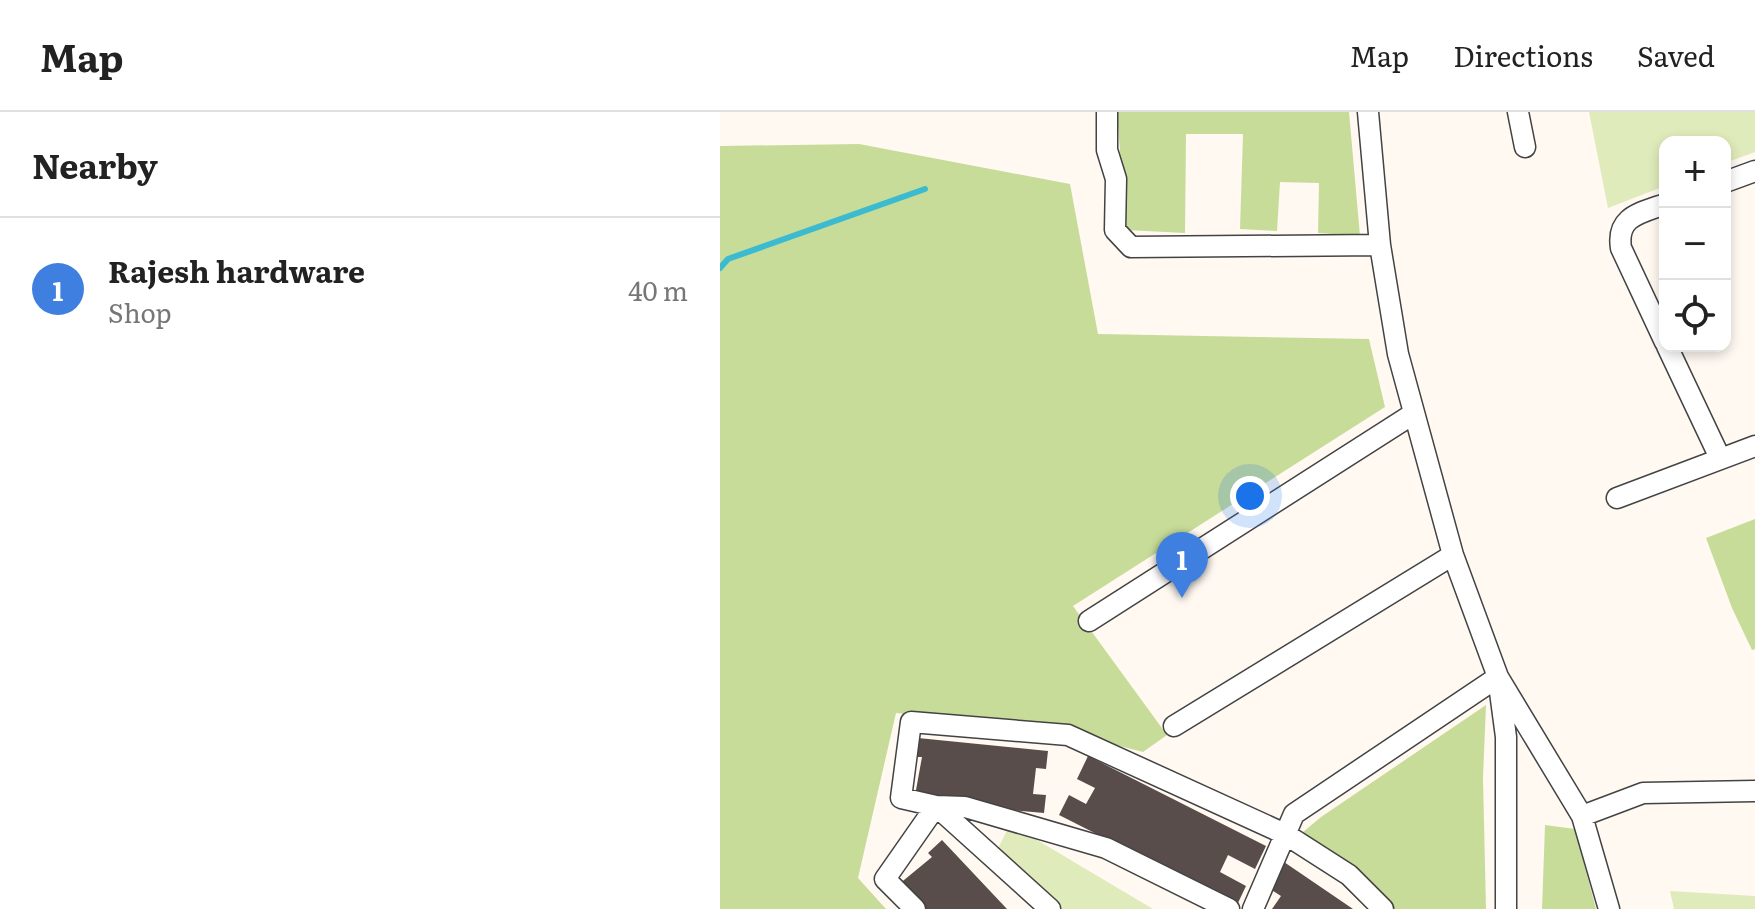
<!DOCTYPE html>
<meta charset="utf-8">
<style>
:root{--surface:#fff;--page:#f6f6f6;--text:#222;--muted:#767676;--line:#e0e0e0;--accent:#0f766e}
body{margin:0;font-family:Literata,serif;background:var(--page);color:var(--text)}
.controls{position:absolute;right:24px;top:24px;display:grid;overflow:hidden;border-radius:16px;box-shadow:0 4px 12px #0003}
.controls button{width:72px;height:72px;display:grid;place-items:center;padding:0;border:0;border-bottom:2px solid var(--line);background:var(--surface);color:var(--text);font:40px sans-serif}
.you{position:absolute;left:530px;top:384px;width:28px;height:28px;margin:-20px;border:6px solid #fff;border-radius:50%;background:#1a73e8;box-shadow:0 0 0 12px #1a73e833}
.badge{display:grid;place-items:center;width:52px;height:52px;border-radius:50%;background:var(--accent);color:#fff;font-size:26px;font-weight:700}
.pin{position:absolute;translate:-50% -66px;filter:drop-shadow(0 2px 4px #0008)}
.pin::after{content:'';position:absolute;top:42px;width:28px;height:24px;background:inherit;clip-path:polygon(0 0,100% 0,50% 100%)}
.list{margin:0;padding:0;list-style:none}
h2{display:flex;justify-content:space-between;align-items:center;height:104px;margin:0;padding:0 32px;font-size:34px}
h2 small{font-size:26px;font-weight:400;color:var(--muted)}
.list li{display:grid;grid-template-columns:52px 1fr auto;gap:24px;align-items:center;box-sizing:border-box;height:144px;padding:0 32px;border-top:2px solid var(--line)}
.list b{display:block;font-size:30px;white-space:nowrap}
.list p{margin:0;font-size:26px;white-space:nowrap;color:var(--muted)}
.list em{font-size:26px;font-style:normal;color:var(--muted)}
.icon{flex:none;width:44px;height:44px;fill:none;stroke:currentColor;stroke-width:2;stroke-linecap:round;stroke-linejoin:round}
.map{position:relative;flex:none;width:1035px;height:797px;overflow:hidden}
header{display:flex;align-items:center;gap:48px;box-sizing:border-box;height:112px;padding:0 40px;background:var(--surface);border-bottom:2px solid var(--line)}
header strong{font-size:38px}
nav{display:flex;gap:44px;margin-inline-start:auto;font-size:28px}
main{display:flex}
aside{flex:1;background:var(--surface)}
.map>svg:first-child{display:block}
.green{fill:#e0ebbb}
.forest{fill:#c8dc99}
.lines{fill:none;stroke-linecap:round;stroke-linejoin:round}
.stream{stroke:#3cbbd0;stroke-width:6}
.building{fill:#594d4c}
.minor-casing{stroke:#434343;stroke-width:23}
.minor{stroke:#fff;stroke-width:20}
</style>
<header>
<strong>Map</strong>
<nav><a>Map</a><a>Directions</a><a>Saved</a></nav>
</header>
<main>
<aside>
<h2>Nearby<small></small></h2>
<ul class="list">
<li><span class="badge" style="background:#3f7fe0">1</span><div><b>Rajesh hardware</b><p>Shop</p></div><em>40 m</em></li>
</ul>
</aside>
<div class="map">
<svg width="1035" height="797" viewBox="0 0 1035 797">
<rect width="100%" height="100%" fill="#fff9f2"/>
<path class="green" d="M 869,0 L 1035,0 L 1035,40 L 1005,51 L 1005,30 L 945,30 L 945,74 L 888,96 Z
M 290,712 L 433,797 L 332,797 L 274,745 Z
M 950,779 L 1035,784 L 1035,797 L 954,797 Z"/>
<path class="forest" d="M 397,0 L 629,0 L 640,124 L 598,121 L 599,71 L 560,70 L 557,119 L 520,117 L 523,22 L 466,22 L 465,121 L 406,118 Z
M 139,32 L 350,72 L 378,222 L 649,227 L 665,295 L 353,494 L 447,623 L 423,640 L 339,618 L 176,601 L 138,766 L 166,797 L 0,797 L 0,34 Z
M 1035,407 L 1035,537 L 1032,538 L 1012,496 L 986,426 Z
M 766,593 L 763,666 L 766,797 L 674,797 L 583,720 L 601,705 Z
M 825,713 L 855,717 L 876,797 L 822,797 Z"/>
<g class="lines">
<path class="stream" d="M 0,156 L 8,147 L 205,77"/>
</g>
<path class="building" d="M 198,626 L 328,639 L 326,657 L 316,656 L 313,682 L 326,683 L 324,701 L 194,689 L 202,645 L 197,645 Z
M 368,644 L 546,734 L 535,757 L 508,743 L 500,760 L 526,774 L 517,793 L 339,703 L 349,683 L 366,692 L 375,676 L 357,667 Z
M 222,728 L 287,797 L 201,797 L 178,773 L 212,745 L 208,741 Z
M 564,750 L 633,797 L 552,797 L 561,784 L 547,775 Z"/>
<g class="lines">
<defs>
<path id="minor" d="M 387,0 L 387,38 L 396,67 L 395,118 L 411,135 L 660,133
M 648,0 L 660,133 L 678,242 L 733,443 L 778,565 L 786,625 L 786,797
M 798,0 L 805,35
M 1005,70 L 1035,59
M 945,92 C 921,101 896,104 901,136 L 945,230
M 947,234 L 1000,346
M 897,386 L 1035,334
M 369,509 L 693,302
M 454,614 L 733,443
M 216,694 L 330,797
M 862,704 L 923,681 L 1035,679
M 195,797 L 165,767 L 216,694
M 509,797 L 386,736 L 245,695 L 216,694 L 181,686 L 191,610 L 348,623 L 565,722 L 629,763 L 663,797
M 533,797 L 574,702 L 778,565 L 862,704 L 889,797"/>
</defs>
<use href="#minor" class="minor-casing"/>
<use href="#minor" class="minor"/>
</g>
</svg>
<div class="controls">
<button>+</button>
<button>−</button>
<button><svg class="icon" aria-label="locate" viewBox="0 0 24 24"><circle cx="12" cy="12" r="6"/><path d="M12 2v4M12 18v4M2 12h4M18 12h4"/></svg></button>
</div>
<div class="you"></div>
<div class="pin badge" style="left:462px;top:486px;background:#3f7fe0">1</div>
</div>
</main>
